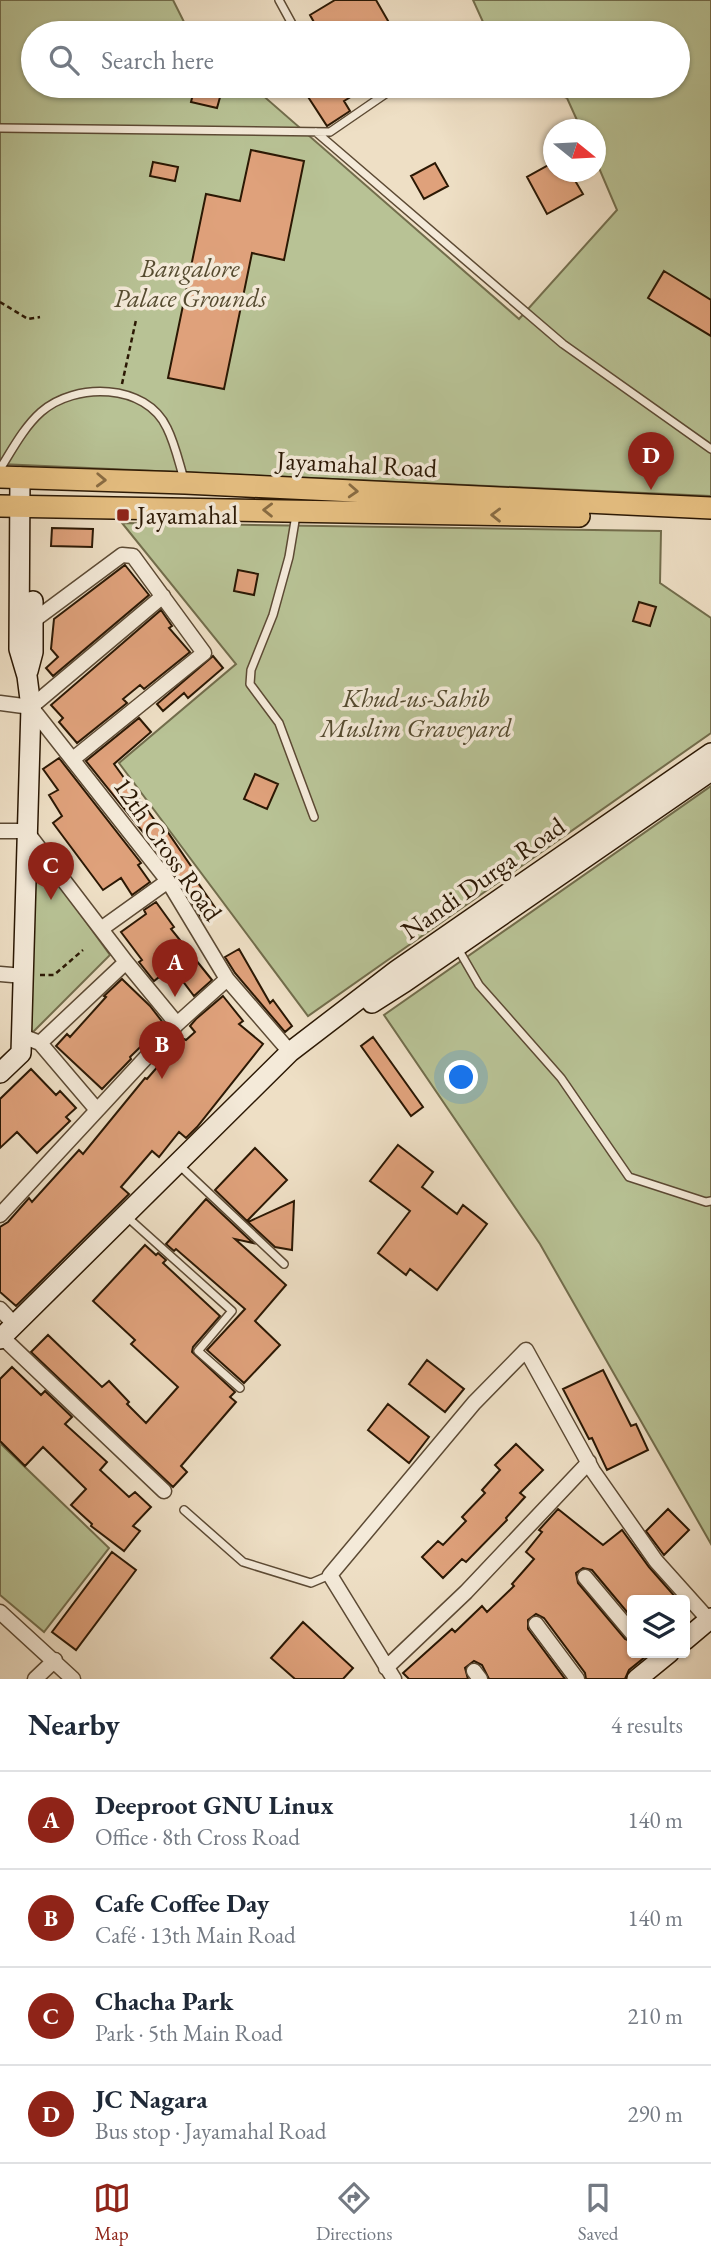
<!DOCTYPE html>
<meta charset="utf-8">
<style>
:root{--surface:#fff;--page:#f2f2f3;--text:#1f2937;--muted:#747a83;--line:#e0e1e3;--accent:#8f2418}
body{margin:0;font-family:"EB Garamond",serif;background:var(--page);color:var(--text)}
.controls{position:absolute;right:21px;bottom:21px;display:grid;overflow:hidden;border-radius:7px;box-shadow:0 2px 5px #0004}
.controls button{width:63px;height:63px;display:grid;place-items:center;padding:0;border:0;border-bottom:2px solid var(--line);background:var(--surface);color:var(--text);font:35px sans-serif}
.compass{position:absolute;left:543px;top:119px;width:63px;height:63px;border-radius:50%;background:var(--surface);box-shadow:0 2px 5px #0004;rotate:108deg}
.you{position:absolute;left:462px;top:1078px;width:24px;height:24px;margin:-18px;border:5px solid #fff;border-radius:50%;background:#1a73e8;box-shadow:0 0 0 10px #1a73e833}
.badge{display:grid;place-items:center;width:46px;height:46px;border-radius:50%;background:var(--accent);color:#fff;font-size:23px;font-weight:700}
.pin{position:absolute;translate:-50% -58px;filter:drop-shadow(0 2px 4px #0008)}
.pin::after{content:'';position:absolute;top:37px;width:24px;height:21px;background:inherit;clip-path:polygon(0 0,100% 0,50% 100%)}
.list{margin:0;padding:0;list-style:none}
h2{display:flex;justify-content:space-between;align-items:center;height:91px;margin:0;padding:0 28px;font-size:30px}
h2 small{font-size:23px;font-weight:400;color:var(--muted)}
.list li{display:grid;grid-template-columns:46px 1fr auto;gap:21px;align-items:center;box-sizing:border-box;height:98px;padding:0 28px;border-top:2px solid var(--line)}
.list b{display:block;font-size:26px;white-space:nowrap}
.list p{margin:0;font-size:23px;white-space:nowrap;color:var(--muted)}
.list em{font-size:23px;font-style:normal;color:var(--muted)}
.icon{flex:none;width:38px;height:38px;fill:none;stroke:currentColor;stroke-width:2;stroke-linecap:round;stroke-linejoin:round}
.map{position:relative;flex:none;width:711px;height:1679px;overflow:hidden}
.search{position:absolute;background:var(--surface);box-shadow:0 2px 5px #0004;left:21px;right:21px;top:21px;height:77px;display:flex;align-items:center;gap:18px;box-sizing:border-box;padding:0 24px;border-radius:38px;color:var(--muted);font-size:26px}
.sheet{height:483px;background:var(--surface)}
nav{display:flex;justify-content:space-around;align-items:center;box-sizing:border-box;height:98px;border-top:2px solid var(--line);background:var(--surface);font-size:19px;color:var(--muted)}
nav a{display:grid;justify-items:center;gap:4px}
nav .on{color:var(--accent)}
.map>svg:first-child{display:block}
.green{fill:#b8c295;stroke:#726d4c;stroke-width:2}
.building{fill:#dfa17b;stroke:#2b1804;stroke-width:2}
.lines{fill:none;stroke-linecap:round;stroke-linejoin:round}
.lane-casing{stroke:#5c4a34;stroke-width:10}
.street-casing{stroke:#5c4a34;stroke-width:17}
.secondary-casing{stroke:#2b1804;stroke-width:22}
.primary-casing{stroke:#2b1804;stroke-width:24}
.path{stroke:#2b1804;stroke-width:2.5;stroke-dasharray:5 3.5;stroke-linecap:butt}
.lane{stroke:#f4ead9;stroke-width:7}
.street{stroke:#f4ead9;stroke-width:14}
.secondary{stroke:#f4ead9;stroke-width:19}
.primary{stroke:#e7c082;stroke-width:21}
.oneway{stroke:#896c43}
.poi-dot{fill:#8f2418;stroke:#f4ead9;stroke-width:2.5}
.labels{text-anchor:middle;stroke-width:7;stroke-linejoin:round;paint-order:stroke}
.park-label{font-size:26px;font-style:italic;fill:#554b30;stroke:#f4ead9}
.street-label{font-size:26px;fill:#2b1804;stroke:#f4ead9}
.poi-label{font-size:26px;fill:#2b1804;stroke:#f4ead9;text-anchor:start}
</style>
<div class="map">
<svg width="711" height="1679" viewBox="0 0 711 1679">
<rect width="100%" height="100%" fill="#eedfc5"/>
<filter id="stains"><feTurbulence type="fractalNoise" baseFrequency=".00286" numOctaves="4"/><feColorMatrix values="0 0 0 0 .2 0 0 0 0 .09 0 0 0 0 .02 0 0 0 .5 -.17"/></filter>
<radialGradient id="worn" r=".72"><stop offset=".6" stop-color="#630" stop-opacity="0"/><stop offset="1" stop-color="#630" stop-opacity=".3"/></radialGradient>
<path class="green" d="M 0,0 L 173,0 L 185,24 L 194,33 L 33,33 L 33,86 L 252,86 L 519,319 L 617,210 L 596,161 L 596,130 L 581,129 L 567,98 L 538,86 L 678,86 L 678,33 L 488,33 L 473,0 L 711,0 L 711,496 L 0,464 Z
M 122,523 L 661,531 L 660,583 L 711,618 L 711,733 L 308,1016 L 119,763 L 236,664 Z
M 711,786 L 711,1544 L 540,1244 L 384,1015 Z
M 31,846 L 110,955 L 30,1035 Z
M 0,1443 L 109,1548 L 44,1632 L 0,1595 Z"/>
<path class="building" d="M 335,0 L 376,0 L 395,33 L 320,33 L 310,15 Z
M 195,86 L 222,90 L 217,108 L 191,102 Z
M 301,86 L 369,86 L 344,101 L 350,111 L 327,126 Z
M 251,150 L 304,161 L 284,260 L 252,253 L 224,389 L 168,378 L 206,194 L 240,201 Z
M 153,162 L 178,167 L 175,181 L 150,176 Z
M 554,162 L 554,172 L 570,172 L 583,194 L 547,214 L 527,177 Z
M 435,163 L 448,186 L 424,199 L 411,176 Z
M 664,271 L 711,300 L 711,336 L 648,298 Z
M 52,528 L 93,529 L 92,547 L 51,546 Z
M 125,565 L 149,595 L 53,676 L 46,668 L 58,657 L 51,649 L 54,619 Z
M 238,570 L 258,574 L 254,595 L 234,591 Z
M 639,602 L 656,607 L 650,626 L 633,621 Z
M 161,610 L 172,626 L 169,628 L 190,652 L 144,689 L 140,685 L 123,699 L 127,703 L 77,743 L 59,722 L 63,718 L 51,705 Z
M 213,656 L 223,668 L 188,698 L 184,693 L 163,711 L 157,704 Z
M 139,718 L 151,732 L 114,764 L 164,833 L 167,831 L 197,875 L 194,877 L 216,909 L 202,919 L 166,861 L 86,761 Z
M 59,758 L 141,863 L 138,865 L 150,882 L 132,895 L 121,878 L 103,890 L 53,823 L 62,816 L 49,795 L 58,790 L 43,769 Z
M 255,774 L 278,784 L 267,809 L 244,799 Z
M 156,902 L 174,927 L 171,929 L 212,980 L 194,996 L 172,967 L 154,981 L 139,962 L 142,960 L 121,932 L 146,914 L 144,910 Z
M 239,949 L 270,1003 L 273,1000 L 292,1026 L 285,1032 L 235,973 L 225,957 Z
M 122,979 L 150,1006 L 164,1024 L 130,1057 L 131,1059 L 102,1089 L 56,1046 L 67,1034 L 70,1037 L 106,997 L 104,996 Z
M 223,996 L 243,1021 L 239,1024 L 263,1044 L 197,1127 L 186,1138 L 179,1132 L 159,1157 L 152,1151 L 121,1187 L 129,1194 L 16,1306 L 0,1292 L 0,1227 L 8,1222 L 29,1198 L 32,1202 L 79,1150 L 83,1154 L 145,1078 L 147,1079 L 159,1065 L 161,1066 L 184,1039 L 186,1040 L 195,1032 L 190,1026 L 196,1019 Z
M 373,1037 L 423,1107 L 411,1116 L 361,1046 Z
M 31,1069 L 56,1095 L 60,1091 L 76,1108 L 66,1117 L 70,1121 L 37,1153 L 17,1132 L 0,1148 L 0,1099 Z
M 398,1145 L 433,1172 L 422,1187 L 457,1214 L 463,1205 L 487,1224 L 437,1290 L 410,1269 L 406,1275 L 378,1253 L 410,1211 L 370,1181 Z
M 255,1148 L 287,1180 L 247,1221 L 215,1190 Z
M 206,1199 L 253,1243 L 235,1239 L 286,1285 L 255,1321 L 280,1345 L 244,1383 L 207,1350 L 245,1309 L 176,1249 L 174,1251 L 166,1244 Z
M 294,1201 L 292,1250 L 275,1247 L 248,1222 Z
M 145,1245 L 156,1255 L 158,1253 L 166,1260 L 163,1263 L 220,1316 L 193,1347 L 192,1352 L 235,1392 L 230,1397 L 236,1402 L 181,1466 L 187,1472 L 173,1487 L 31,1352 L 48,1335 L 102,1387 L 109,1381 L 129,1402 L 127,1404 L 146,1423 L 178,1387 L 131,1344 L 135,1340 L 93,1301 Z
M 427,1360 L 464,1389 L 445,1412 L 409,1384 Z
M 12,1367 L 41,1395 L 45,1391 L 72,1417 L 65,1424 L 107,1462 L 100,1470 L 129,1497 L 135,1492 L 151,1507 L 133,1526 L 140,1531 L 124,1551 L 91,1526 L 92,1524 L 71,1505 L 86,1489 L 43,1447 L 25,1466 L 0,1441 L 0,1379 Z
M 603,1370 L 631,1426 L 636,1424 L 648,1450 L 607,1470 L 592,1438 L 589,1439 L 563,1389 Z
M 388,1404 L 429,1437 L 409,1463 L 368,1430 Z
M 516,1444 L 543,1470 L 520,1493 L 525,1497 L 506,1518 L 507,1520 L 466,1562 L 462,1559 L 443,1578 L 422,1557 L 438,1541 L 443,1545 L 466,1521 L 462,1517 L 485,1493 L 482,1490 L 500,1470 L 495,1465 Z
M 558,1509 L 603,1545 L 622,1530 L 649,1567 L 678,1600 L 632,1600 L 632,1618 L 592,1570 L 583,1568 L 576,1573 L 578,1583 L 625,1639 L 632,1642 L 632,1653 L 650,1653 L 629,1670 L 625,1679 L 586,1679 L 585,1673 L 544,1618 L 536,1614 L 528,1620 L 528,1629 L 565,1679 L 489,1679 L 482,1665 L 474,1661 L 465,1668 L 468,1679 L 409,1679 L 403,1673 L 452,1629 L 455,1632 L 482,1606 L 487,1612 L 514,1586 L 512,1584 L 534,1559 L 526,1552 L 542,1532 L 539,1530 Z
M 668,1509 L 689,1530 L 664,1555 L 646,1531 Z
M 112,1552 L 136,1570 L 76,1650 L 52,1632 Z
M 303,1622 L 353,1668 L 343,1679 L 295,1679 L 271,1658 Z"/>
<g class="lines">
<defs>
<path id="lane" d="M 279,0 L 297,33
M 0,128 L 330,132 L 397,86
M 316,132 L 563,344 L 711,449
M 0,469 C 12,450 24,427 41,412 C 75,382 146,383 167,428 C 175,444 179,463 184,479
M 296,515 L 289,557 L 273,615 L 251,670 L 250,684 L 279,723 L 314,817
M 457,947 L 479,985 L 561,1078 L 629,1177 L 706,1202 L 711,1201
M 178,1164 L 284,1264
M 126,1216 L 232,1311 L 198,1351 L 240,1388
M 184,1510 L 243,1562 L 311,1583 L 330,1575"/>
<path id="street" d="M 33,621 L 122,555 L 133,556 L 204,653 L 73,759
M 0,703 L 31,707
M 31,707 L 168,881 L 227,979 L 290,1052
M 31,707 L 163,596
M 0,831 L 26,831 L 126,962 L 177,1024
M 101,929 L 168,881
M 0,974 L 24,976
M 22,1036 L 40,1043 L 126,962
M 40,1043 L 97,1110
M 0,1215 L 177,1024 L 227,979
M 0,1309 L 15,1325
M 2,1337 L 164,1491
M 585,1577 L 632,1633
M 0,1612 L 73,1679
M 536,1624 L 577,1679
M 386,1668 L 466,1592 L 589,1462
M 474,1671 L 480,1679
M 35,1679 L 55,1660
M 394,1679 L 330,1575 L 474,1403 L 526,1350 L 593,1471 L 656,1561 L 709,1620"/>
<path id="secondary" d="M 28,671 L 33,652 L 33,601
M 372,1003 L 405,982 L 711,771
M 0,1073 L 21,1053 L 31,707 L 27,676 L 19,649 L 20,477
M 0,1339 L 290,1052 L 397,970 L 711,753
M 685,1640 L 711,1618
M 637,1679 L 669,1653"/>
<path id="primary" d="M 0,477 L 185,483 L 711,508
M 0,506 L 579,516"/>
</defs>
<use href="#lane" class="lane-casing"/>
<use href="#street" class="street-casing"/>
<use href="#secondary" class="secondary-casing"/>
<use href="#primary" class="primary-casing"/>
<path class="path" d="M 0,302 L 28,319 L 40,317
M 122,384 L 136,320
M 40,975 L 54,975 L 83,950"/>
<use href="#lane" class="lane"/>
<use href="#street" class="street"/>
<use href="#secondary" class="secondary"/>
<use href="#primary" class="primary"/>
</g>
<defs><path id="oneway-chevron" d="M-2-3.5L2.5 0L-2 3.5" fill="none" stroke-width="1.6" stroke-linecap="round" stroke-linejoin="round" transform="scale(1.75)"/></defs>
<g class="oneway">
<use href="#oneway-chevron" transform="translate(101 480) rotate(2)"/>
<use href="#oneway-chevron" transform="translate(353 491) rotate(3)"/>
<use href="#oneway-chevron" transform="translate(268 510) rotate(-179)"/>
<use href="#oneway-chevron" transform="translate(496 515) rotate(-179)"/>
</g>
<rect class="poi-dot" x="116" y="508" width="14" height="14" rx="3.5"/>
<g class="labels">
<g class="park-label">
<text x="190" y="277">Bangalore<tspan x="190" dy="30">Palace Grounds</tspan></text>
<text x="416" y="707">Khud-us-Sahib<tspan x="416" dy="30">Muslim Graveyard</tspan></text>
</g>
<g class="street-label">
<text transform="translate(357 464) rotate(3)" y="9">Jayamahal Road</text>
<text transform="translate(168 849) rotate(55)" y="9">12th Cross Road</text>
<text transform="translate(483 878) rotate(-35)" y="9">Nandi Durga Road</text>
</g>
<g class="poi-label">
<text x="137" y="524">Jayamahal</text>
</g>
</g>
<rect width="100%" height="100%" filter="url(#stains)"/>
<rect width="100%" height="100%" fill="url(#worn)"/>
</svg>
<div class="controls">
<button><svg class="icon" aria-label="layers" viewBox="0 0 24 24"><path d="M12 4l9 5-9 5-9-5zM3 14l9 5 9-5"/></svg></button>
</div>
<svg class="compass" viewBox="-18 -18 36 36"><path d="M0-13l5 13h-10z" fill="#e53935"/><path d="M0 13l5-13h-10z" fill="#747a83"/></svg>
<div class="you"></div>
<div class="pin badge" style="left:175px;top:997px">A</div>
<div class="pin badge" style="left:162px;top:1079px">B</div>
<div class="pin badge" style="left:51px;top:900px">C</div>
<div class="pin badge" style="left:651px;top:490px">D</div>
<div class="search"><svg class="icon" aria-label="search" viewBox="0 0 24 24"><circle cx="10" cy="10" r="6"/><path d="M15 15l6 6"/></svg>Search here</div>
</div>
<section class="sheet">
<h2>Nearby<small>4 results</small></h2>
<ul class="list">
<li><span class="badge">A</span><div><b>Deeproot GNU Linux</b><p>Office · 8th Cross Road</p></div><em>140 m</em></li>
<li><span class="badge">B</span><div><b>Cafe Coffee Day</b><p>Café · 13th Main Road</p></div><em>140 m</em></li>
<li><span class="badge">C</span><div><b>Chacha Park</b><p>Park · 5th Main Road</p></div><em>210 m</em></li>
<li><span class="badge">D</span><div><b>JC Nagara</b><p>Bus stop · Jayamahal Road</p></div><em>290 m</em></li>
</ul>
</section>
<nav>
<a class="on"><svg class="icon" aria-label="map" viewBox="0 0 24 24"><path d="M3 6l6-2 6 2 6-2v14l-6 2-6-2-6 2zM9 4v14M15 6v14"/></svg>Map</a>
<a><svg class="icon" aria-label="directions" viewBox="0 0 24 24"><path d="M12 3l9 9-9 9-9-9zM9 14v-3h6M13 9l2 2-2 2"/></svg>Directions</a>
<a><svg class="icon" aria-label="saved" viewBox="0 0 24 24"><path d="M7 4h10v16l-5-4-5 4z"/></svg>Saved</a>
</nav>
